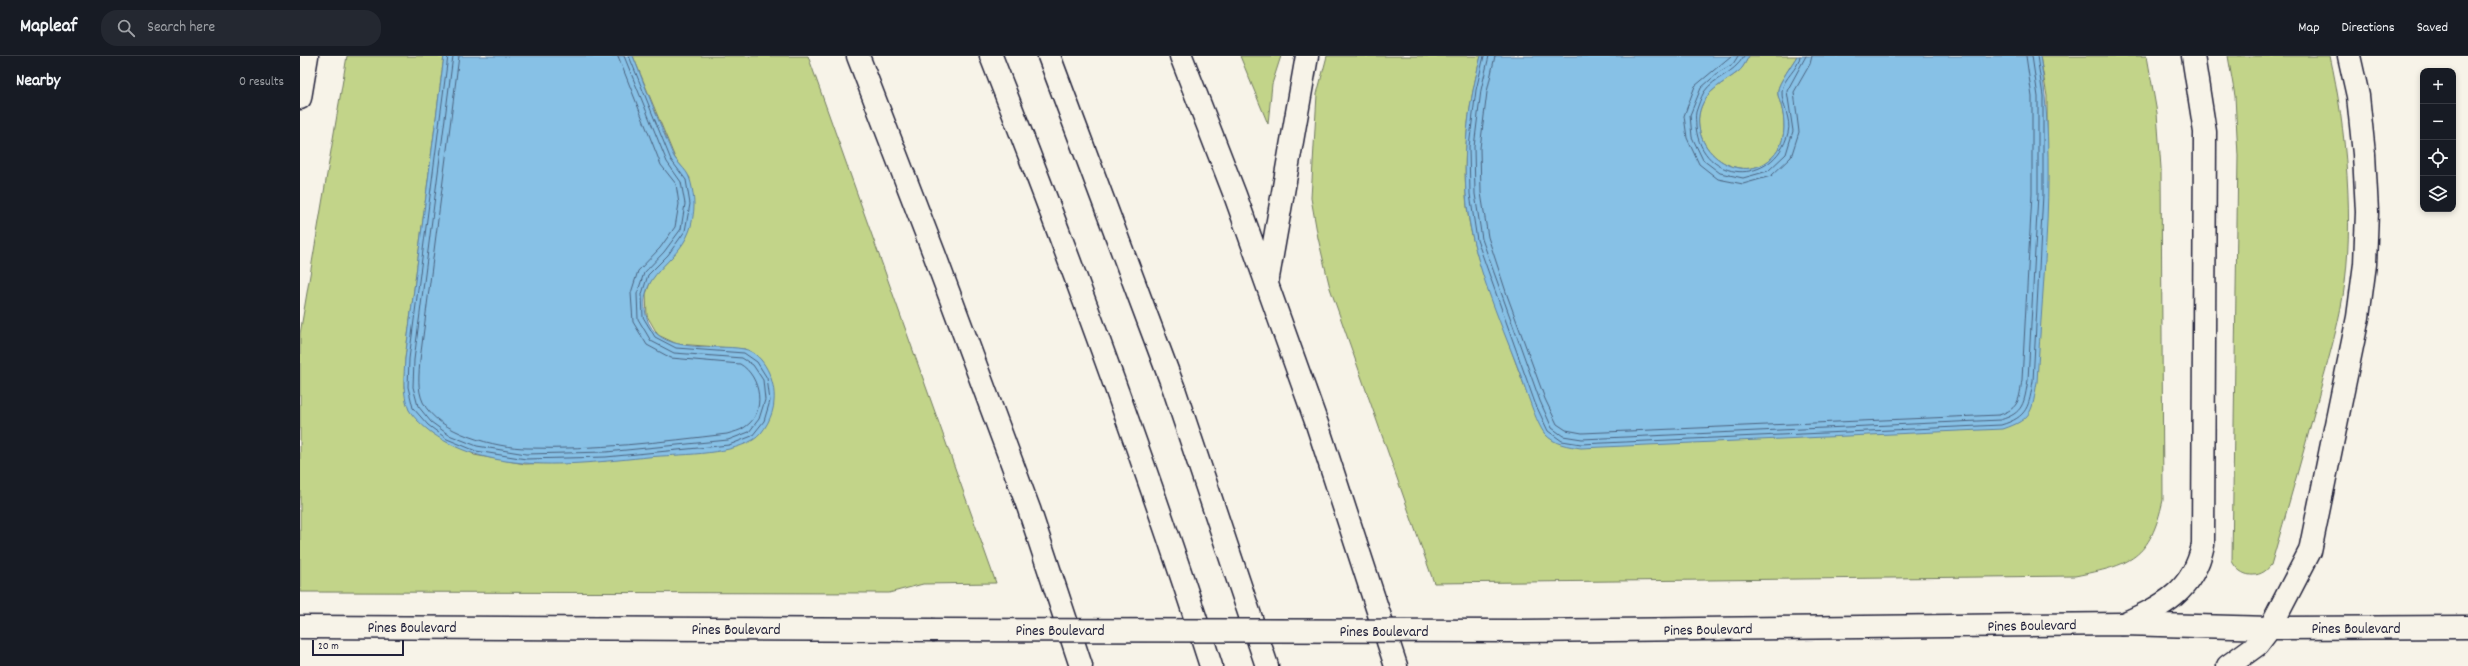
<!DOCTYPE html>
<meta charset="utf-8">
<style>
:root{--surface:#171b24;--page:#242831;--text:#f1f3f6;--muted:#9ea1a6;--line:#363941}
body{margin:0;font-family:Dekko,sans-serif;background:var(--page);color:var(--text)}
.controls{position:absolute;right:12px;top:12px;display:grid;overflow:hidden;border-radius:8px;box-shadow:0 2px 6px #0003}
.controls button{width:36px;height:36px;display:grid;place-items:center;padding:0;border:0;border-bottom:1px solid var(--line);background:var(--surface);color:var(--text);font:20px sans-serif}
.scale{position:absolute;left:12px;bottom:10px;width:92px;box-sizing:border-box;padding-left:4px;border:2px solid #22223b;border-top:0;font-size:11px;line-height:14px;white-space:nowrap;color:#22223b;-webkit-text-stroke:3px #f7f3e8;paint-order:stroke}
.list{margin:0;padding:0;list-style:none}
h2{display:flex;justify-content:space-between;align-items:center;height:52px;margin:0;padding:0 16px;font-size:17px}
h2 small{font-size:13px;font-weight:400;color:var(--muted)}
.icon{flex:none;width:22px;height:22px;fill:none;stroke:currentColor;stroke-width:2;stroke-linecap:round;stroke-linejoin:round}
.map{position:relative;flex:none;width:2168px;height:610px;overflow:hidden}
header{display:flex;align-items:center;gap:24px;box-sizing:border-box;height:56px;padding:0 20px;background:var(--surface);border-bottom:1px solid var(--line)}
header strong{font-size:19px}
nav{display:flex;gap:22px;margin-inline-start:auto;font-size:14px}
.search{width:280px;height:36px;background:var(--page);display:flex;align-items:center;gap:10px;box-sizing:border-box;padding:0 14px;border-radius:16px;color:var(--muted);font-size:15px}
main{display:flex}
aside{flex:1;background:var(--surface)}
.map>svg:first-child{display:block}
.green{fill:#c2d489;stroke:#727b62}
.water{fill:#87c1e6;stroke:#5f81a2}
.lines{fill:none;stroke-linecap:round;stroke-linejoin:round}
.shore{stroke:#4a627f;stroke-width:1}
.trunk-casing{stroke:#22223b;stroke-width:25}
.motorway-casing{stroke:#22223b;stroke-width:25}
.trunk{stroke:#f7f3e8;stroke-width:22}
.motorway{stroke:#f7f3e8;stroke-width:22}
.trunk-bridge-casing{stroke:#22223b;stroke-width:25;stroke-linecap:butt}
.trunk-bridge{stroke:#f7f3e8;stroke-width:22}
.labels{text-anchor:middle;stroke-width:3;stroke-linejoin:round;paint-order:stroke}
.street-label{font-size:15px;fill:#22223b;stroke:#f7f3e8}
</style>
<header>
<strong>Mapleaf</strong>
<div class="search"><svg class="icon" aria-label="search" viewBox="0 0 24 24"><circle cx="10" cy="10" r="6"/><path d="M15 15l6 6"/></svg>Search here</div>
<nav><a>Map</a><a>Directions</a><a>Saved</a></nav>
</header>
<main>
<aside>
<h2>Nearby<small>0 results</small></h2>
<ul class="list">
</ul>
</aside>
<div class="map">
<svg width="2168" height="610" viewBox="0 0 2168 610">
<rect width="100%" height="100%" fill="#f7f3e8"/>
<filter id="ink" filterUnits="userSpaceOnUse"><feTurbulence type="fractalNoise" baseFrequency=".025" numOctaves="2"/><feDisplacementMap in="SourceGraphic" scale="8" xChannelSelector="R" yChannelSelector="G"/><feConvolveMatrix kernelMatrix="1 2 1 2 8 2 1 2 1" color-interpolation-filters="sRGB"/></filter>
<g filter="url(#ink)">
<path class="green" d="M 47,0 L 144,0 L 105,303 L 104,332 L 174,399 L 225,408 L 306,405 L 445,293 L 377,288 L 358,279 L 347,260 L 346,238 L 352,221 L 371,202 L 390,122 L 375,102 L 333,0 L 508,0 L 696,527 L 623,528 L 589,537 L 0,536 L 0,278 Z
M 940,0 L 981,0 L 972,28 L 968,68 Z
M 1027,0 L 1181,0 C 1169,45 1163,91 1166,138 C 1168,182 1186,227 1202,268 C 1215,305 1228,342 1245,378 L 1747,138 L 1747,40 L 1740,0 L 1847,0 L 1857,57 L 1861,112 L 1863,444 C 1850,503 1831,509 1775,520 L 1134,527 L 1030,232 L 1018,182 L 1011,142 L 1017,38 Z
M 1449,0 L 1497,0 C 1493,7 1478,28 1478,34 C 1477,39 1480,45 1481,49 C 1485,63 1486,81 1478,94 C 1452,134 1393,103 1399,59 C 1403,35 1423,28 1439,15 C 1443,12 1446,5 1449,0 Z
M 1928,0 L 2030,0 C 2046,71 2055,168 2043,240 C 2037,276 2026,311 2017,346 C 2002,401 1987,455 1971,509 C 1960,524 1940,522 1932,505 L 1938,100 L 1935,40 Z"/>
<path class="water" d="M 144,0 L 333,0 C 346,33 359,66 373,99 C 377,107 386,113 389,121 C 392,128 394,142 394,149 C 394,156 392,169 389,176 C 377,208 337,218 346,259 C 356,301 413,287 444,293 C 464,297 476,326 474,345 C 474,358 464,378 453,384 C 425,400 379,398 348,401 C 278,408 192,420 132,377 C 124,371 114,362 109,354 C 102,338 104,319 105,303 Z
M 1181,0 L 1449,0 C 1446,5 1443,12 1439,15 C 1423,28 1403,35 1399,59 C 1393,103 1452,134 1478,94 C 1486,81 1485,63 1481,49 C 1480,45 1477,39 1478,34 C 1478,28 1493,7 1497,0 L 1740,0 C 1757,105 1743,219 1737,326 C 1732,355 1733,363 1703,373 L 1281,392 C 1268,390 1255,389 1245,378 C 1236,367 1226,334 1221,320 C 1199,262 1170,200 1166,138 C 1163,91 1169,45 1181,0 Z"/>
<g class="lines">
<path class="shore" d="M 148,0 L 109,303 L 108,331 L 113,352 L 128,369 L 147,383 L 176,395 L 226,403 L 306,401 L 429,389 L 452,380 L 464,365 L 470,345 L 467,322 L 457,306 L 444,297 L 376,292 L 355,281 L 343,261 L 342,238 L 348,219 L 368,199 L 385,175 L 390,148 L 386,124 L 371,104 L 329,0
M 153,0 L 114,304 L 113,331 L 118,350 L 131,366 L 149,379 L 177,390 L 226,398 L 306,396 L 428,384 L 449,376 L 459,363 L 465,344 L 463,324 L 453,309 L 442,302 L 374,297 L 351,285 L 338,263 L 337,238 L 344,217 L 364,196 L 381,173 L 385,148 L 381,126 L 367,106 L 324,0
M 159,0 L 120,304 C 119,318 117,333 123,346 C 137,377 197,392 227,392 C 294,394 361,386 427,378 C 433,376 440,375 445,371 C 467,357 461,320 440,308 L 371,302 L 347,289 L 333,266 L 331,237 L 338,215 L 360,192 L 375,171 L 379,148 L 376,128 L 361,109 L 318,0
M 1184,0 L 1176,34 L 1169,91 L 1170,138 L 1177,184 L 1235,347 L 1248,375 L 1262,385 L 1281,388 L 1701,369 C 1728,361 1729,350 1733,325 L 1743,138 L 1743,40 L 1737,0
M 1189,0 L 1181,34 L 1174,91 L 1175,138 L 1182,183 L 1240,345 L 1252,372 L 1263,380 L 1282,383 L 1700,364 C 1724,357 1724,347 1728,324 L 1738,138 L 1738,41 L 1732,0
M 1195,0 L 1187,36 L 1180,92 L 1181,137 L 1188,181 L 1207,239 L 1245,343 L 1257,368 L 1266,374 L 1282,377 L 1699,359 C 1720,352 1719,343 1722,324 L 1732,138 L 1732,41 L 1726,0
M 1431,0 L 1395,30 L 1384,60 L 1387,82 L 1399,108 L 1418,123 L 1443,128 L 1471,120 L 1491,101 L 1499,76 L 1494,36 L 1510,8 L 1512,0
M 1438,0 L 1433,8 L 1419,16 L 1401,32 L 1390,59 L 1392,81 L 1403,104 L 1420,117 L 1443,122 L 1468,115 L 1486,98 L 1493,75 L 1487,35 L 1506,0
M 1444,0 C 1433,19 1415,20 1404,36 C 1401,41 1398,50 1396,56 C 1395,61 1396,66 1396,71 C 1402,128 1474,131 1488,77 C 1492,63 1481,48 1482,35 C 1483,22 1499,13 1500,0"/>
<defs>
<path id="trunk" d="M 0,571 L 632,574
M 1224,575 L 1823,568 L 1970,572 L 2168,571
M 1928,610 L 1957,589 L 1970,572"/>
<path id="motorway" d="M 558,0 L 635,200 L 729,453 L 781,610
M 691,0 C 770,202 845,404 911,610
M 749,0 L 874,333 L 967,610
M 881,0 L 935,139 L 1017,368 L 1096,610
M 0,42 L 7,0
M 967,227 L 1007,0
M 1823,568 C 1863,550 1893,536 1903,489 L 1905,76 L 1893,0
M 1970,572 L 2010,495 L 2058,261 L 2065,208 L 2067,156 L 2064,98 L 2058,40 L 2049,0"/>
</defs>
<use href="#trunk" class="trunk-casing"/>
<use href="#motorway" class="motorway-casing"/>
<use href="#trunk" class="trunk"/>
<use href="#motorway" class="motorway"/>
<defs>
<path id="trunk-bridge" d="M 632,574 L 1224,575"/>
</defs>
<use href="#trunk-bridge" class="trunk-bridge-casing"/>
<use href="#trunk-bridge" class="trunk-bridge"/>
</g>
</g>
<g class="labels">
<g class="street-label">
<text transform="translate(1732 569) rotate(-1)" y="5">Pines Boulevard</text>
<text x="112" y="576">Pines Boulevard</text>
<text x="2056" y="577">Pines Boulevard</text>
<text x="436" y="578">Pines Boulevard</text>
<text transform="translate(1408 573) rotate(-1)" y="5">Pines Boulevard</text>
<text x="760" y="579">Pines Boulevard</text>
<text x="1084" y="580">Pines Boulevard</text>
</g>
</g>
</svg>
<div class="controls">
<button>+</button>
<button>−</button>
<button><svg class="icon" aria-label="locate" viewBox="0 0 24 24"><circle cx="12" cy="12" r="6"/><path d="M12 2v4M12 18v4M2 12h4M18 12h4"/></svg></button>
<button><svg class="icon" aria-label="layers" viewBox="0 0 24 24"><path d="M12 4l9 5-9 5-9-5zM3 14l9 5 9-5"/></svg></button>
</div>
<div class="scale">20 m</div>
</div>
</main>
